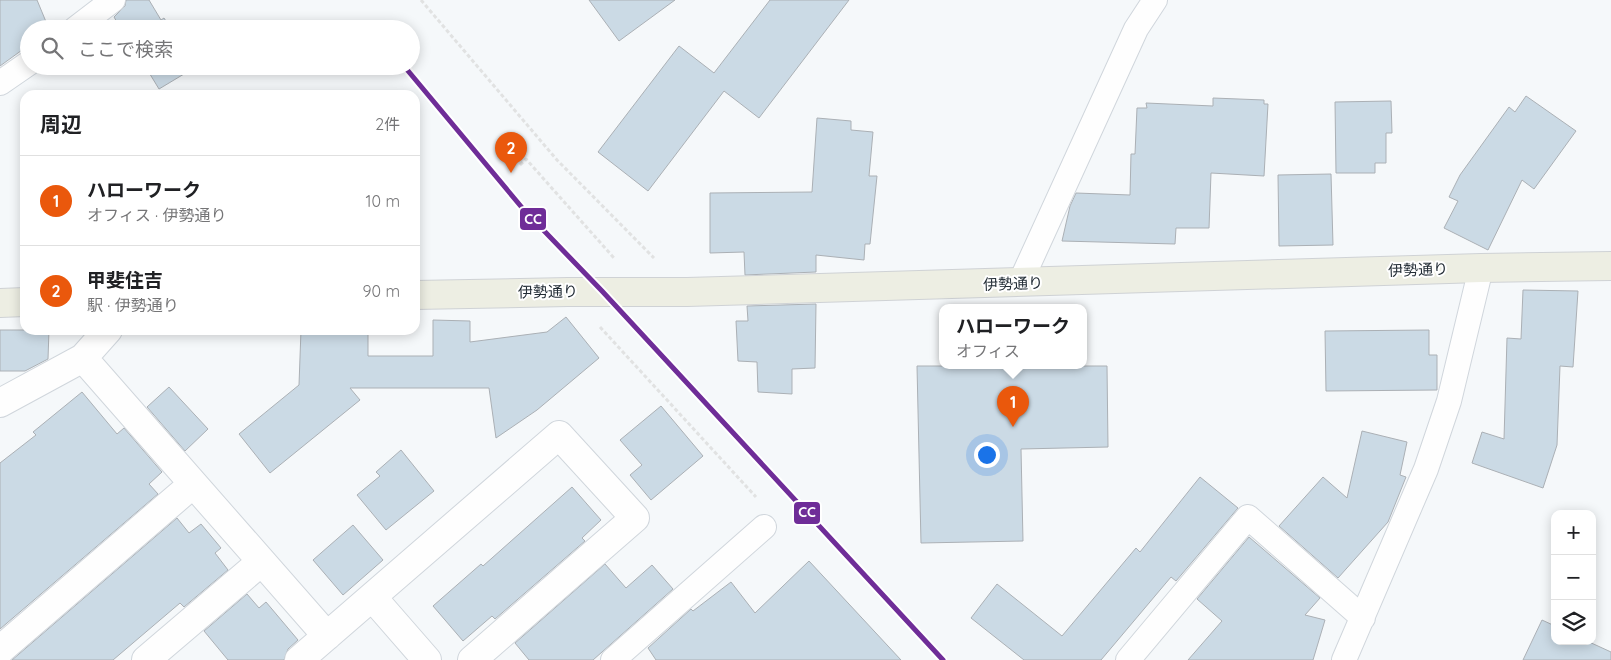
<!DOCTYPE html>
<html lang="ja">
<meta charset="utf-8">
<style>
:root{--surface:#fff;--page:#f6f6f6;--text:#202124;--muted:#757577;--line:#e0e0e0;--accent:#ea580c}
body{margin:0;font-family:Quicksand,"Noto Sans JP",sans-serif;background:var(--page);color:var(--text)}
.controls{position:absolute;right:15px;bottom:15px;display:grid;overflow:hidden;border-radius:10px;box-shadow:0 2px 12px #0003}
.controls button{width:45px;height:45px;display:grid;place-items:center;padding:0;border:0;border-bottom:1px solid var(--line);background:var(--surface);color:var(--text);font:25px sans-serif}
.you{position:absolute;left:986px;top:454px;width:18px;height:18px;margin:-12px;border:4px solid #fff;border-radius:50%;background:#1a73e8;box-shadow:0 0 0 8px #1a73e833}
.badge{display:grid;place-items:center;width:32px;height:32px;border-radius:50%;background:var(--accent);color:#fff;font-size:16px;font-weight:700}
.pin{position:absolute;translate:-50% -41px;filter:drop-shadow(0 1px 2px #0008)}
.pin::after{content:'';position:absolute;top:26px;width:18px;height:15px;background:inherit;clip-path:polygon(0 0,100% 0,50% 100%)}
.popup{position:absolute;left:939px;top:304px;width:148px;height:65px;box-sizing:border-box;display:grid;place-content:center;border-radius:10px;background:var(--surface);filter:drop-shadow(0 1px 4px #0005);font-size:16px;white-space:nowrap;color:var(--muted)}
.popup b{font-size:19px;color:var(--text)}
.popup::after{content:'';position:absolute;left:50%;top:100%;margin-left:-10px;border:10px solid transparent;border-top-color:var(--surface)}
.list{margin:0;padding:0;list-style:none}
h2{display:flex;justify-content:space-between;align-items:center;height:65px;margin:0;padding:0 20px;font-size:21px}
h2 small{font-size:16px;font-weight:400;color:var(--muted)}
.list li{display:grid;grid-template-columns:32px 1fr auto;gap:15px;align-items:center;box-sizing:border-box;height:90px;padding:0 20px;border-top:1px solid var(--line)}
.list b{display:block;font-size:19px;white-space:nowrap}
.list p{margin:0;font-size:16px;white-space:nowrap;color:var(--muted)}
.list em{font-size:16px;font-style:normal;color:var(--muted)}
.icon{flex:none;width:28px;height:28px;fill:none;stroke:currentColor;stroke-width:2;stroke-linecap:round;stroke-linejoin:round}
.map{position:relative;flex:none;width:1611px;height:660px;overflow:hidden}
.search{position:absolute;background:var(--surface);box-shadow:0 2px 12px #0003;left:20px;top:20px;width:400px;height:55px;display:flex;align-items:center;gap:12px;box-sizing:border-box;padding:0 18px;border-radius:28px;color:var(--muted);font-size:19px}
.panel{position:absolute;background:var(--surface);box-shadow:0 2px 12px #0003;left:20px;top:90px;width:400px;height:245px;border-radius:15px}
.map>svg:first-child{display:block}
.building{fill:#cbdae5;stroke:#abb0b5}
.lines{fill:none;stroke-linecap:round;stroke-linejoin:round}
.lane-casing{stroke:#d0d6dc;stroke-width:26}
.street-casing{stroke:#d0d6dc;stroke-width:30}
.primary-casing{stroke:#cfd2d5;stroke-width:30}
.path{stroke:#e1e2e2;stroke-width:3;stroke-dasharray:4 2.5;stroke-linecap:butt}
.lane{stroke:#fefefe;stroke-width:24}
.street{stroke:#fefefe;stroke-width:28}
.primary{stroke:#edeee3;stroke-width:28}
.rail-1-casing{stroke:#fff;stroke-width:9}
.rail-1{stroke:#6f2d98;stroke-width:5}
.labels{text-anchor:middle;stroke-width:4;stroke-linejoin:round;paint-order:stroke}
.street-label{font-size:15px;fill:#212b34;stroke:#fff}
.line-badge{stroke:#fff;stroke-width:2}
.badge-label{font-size:14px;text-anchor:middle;font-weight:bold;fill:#fff}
</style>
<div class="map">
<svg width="1611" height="660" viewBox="0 0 1611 660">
<rect width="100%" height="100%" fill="#f5f8fa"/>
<path class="building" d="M 0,0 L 37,0 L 49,29 L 29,29 L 29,45 L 0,66 Z
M 126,0 L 149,0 L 161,20 L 164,18 L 171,29 L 121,29 L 114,17 L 125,6 Z
M 589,0 L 675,0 L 619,41 Z
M 770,0 L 849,0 L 759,118 L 724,91 L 648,191 L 598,152 L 679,46 L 714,73 Z
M 145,66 L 193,66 L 194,68 L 159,89 Z
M 1526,96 L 1576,131 L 1534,189 L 1522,180 L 1488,250 L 1444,228 L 1458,201 L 1449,197 L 1460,175 L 1509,107 L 1515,112 Z
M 1213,98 L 1264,100 L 1264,104 L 1268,104 L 1264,176 L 1211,173 L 1209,228 L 1176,228 L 1175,244 L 1062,241 L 1070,206 L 1076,193 L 1130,195 L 1131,154 L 1135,154 L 1137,108 L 1147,108 L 1146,103 L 1213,106 Z
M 1391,101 L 1392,133 L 1386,133 L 1386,163 L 1375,163 L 1375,173 L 1336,173 L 1335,102 Z
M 817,118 L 851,121 L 851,130 L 873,132 L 869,176 L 877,176 L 870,244 L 865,244 L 864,260 L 816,255 L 816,272 L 745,275 L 744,252 L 710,253 L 710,193 L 812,192 Z
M 1331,174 L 1333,245 L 1279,246 L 1278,175 Z
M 1523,290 L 1578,291 L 1573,367 L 1560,366 L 1557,445 L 1543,488 L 1472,463 L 1482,432 L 1504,439 L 1507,338 L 1521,339 Z
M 816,304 L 815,368 L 792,369 L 792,394 L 758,392 L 757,362 L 738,361 L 736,321 L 748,321 L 747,306 Z
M 566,317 L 599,358 L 537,410 L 496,438 L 489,388 L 350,388 L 360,400 L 270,473 L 239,434 L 299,385 L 301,330 L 368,330 L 368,356 L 433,356 L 433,320 L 470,321 L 470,342 L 547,332 Z
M 0,330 L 49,330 L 48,359 L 25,371 L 0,371 Z
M 1429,330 L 1429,355 L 1437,355 L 1437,390 L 1326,391 L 1325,331 Z
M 917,366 L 1107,366 L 1108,447 L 1021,449 L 1023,541 L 921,543 Z
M 169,387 L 208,429 L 185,451 L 147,407 Z
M 82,392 L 117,434 L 124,428 L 162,472 L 149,484 L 158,494 L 0,629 L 0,463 L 36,435 L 33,432 Z
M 661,406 L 703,456 L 651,500 L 630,475 L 642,465 L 620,440 Z
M 1362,431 L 1407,442 L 1400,475 L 1406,477 L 1388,522 L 1338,578 L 1279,526 L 1323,477 L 1347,498 Z
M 401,450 L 434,491 L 386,530 L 357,495 L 380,476 L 376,472 Z
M 1200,477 L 1238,508 L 1176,581 L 1171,577 L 1101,660 L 1024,660 L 971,618 L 997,584 L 1062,636 L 1136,548 L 1140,552 Z
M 572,487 L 601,520 L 582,538 L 585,541 L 495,619 L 492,616 L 463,641 L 433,606 L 481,564 L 483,566 Z
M 177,518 L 189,533 L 201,524 L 221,548 L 215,553 L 228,570 L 184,607 L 180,603 L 113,660 L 12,660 Z
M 353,525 L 383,560 L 343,595 L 313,560 Z
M 1249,537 L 1320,598 L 1305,615 L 1325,620 L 1313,660 L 1188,660 L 1222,621 L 1197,599 Z
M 809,561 L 901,660 L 656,660 L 648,648 L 691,609 L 693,611 L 731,582 L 755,613 Z
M 605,564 L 626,588 L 652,565 L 673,589 L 593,660 L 529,660 L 515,643 Z
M 247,594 L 259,608 L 266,602 L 298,640 L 288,649 L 284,660 L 228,660 L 204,631 Z
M 1542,620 L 1555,626 L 1555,641 L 1587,641 L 1611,652 L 1611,660 L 1523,660 Z"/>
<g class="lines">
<defs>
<path id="lane" d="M 75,29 L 113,0
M 0,83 L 29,63
M 1020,283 L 1136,29 L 1155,0
M 613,660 L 764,527
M 1128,660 L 1248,517 L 1363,618
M 1344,660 L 1426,469 L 1449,401 L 1481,268"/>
<path id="street" d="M 83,358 L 327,636
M 0,403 L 83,358 L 108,330
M 373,598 L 427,660
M 0,650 L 193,484
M 146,660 L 261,562
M 299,660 L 559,435 L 635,518 L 472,660"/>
<path id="primary" d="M 415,295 L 568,292 L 687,292 L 1481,268 L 1611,266
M 0,303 L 25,302"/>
</defs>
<use href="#lane" class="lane-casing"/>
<use href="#street" class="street-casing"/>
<use href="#primary" class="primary-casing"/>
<path class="path" d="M 421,0 L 557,160 L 654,258
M 520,165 L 526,159 L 614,258
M 600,327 L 756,497"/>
<use href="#lane" class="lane"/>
<use href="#street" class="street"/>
<use href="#primary" class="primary"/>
<defs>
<path id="rail-1" d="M 404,66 L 524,210 L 602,291 L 943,660"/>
</defs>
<use href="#rail-1" class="rail-1-casing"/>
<use href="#rail-1" class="rail-1"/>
</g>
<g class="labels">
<g class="street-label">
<text transform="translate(1418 270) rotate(-2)" y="5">伊勢通り</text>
<text transform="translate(1013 284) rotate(-2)" y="5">伊勢通り</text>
<text transform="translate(548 292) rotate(-1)" y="5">伊勢通り</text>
</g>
</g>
<g class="line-badge">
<rect x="519" y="207" width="28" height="24" rx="5" fill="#6f2d98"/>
<rect x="793" y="501" width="28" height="24" rx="5" fill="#6f2d98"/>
</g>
<g class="badge-label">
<text x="533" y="224">CC</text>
<text x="807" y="517">CC</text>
</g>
</svg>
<div class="controls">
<button>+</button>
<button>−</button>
<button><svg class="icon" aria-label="layers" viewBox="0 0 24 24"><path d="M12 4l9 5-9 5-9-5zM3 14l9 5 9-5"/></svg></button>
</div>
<div class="you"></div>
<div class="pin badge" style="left:1013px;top:427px">1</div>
<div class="popup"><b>ハローワーク</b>オフィス</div>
<div class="pin badge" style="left:511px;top:173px">2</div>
<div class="search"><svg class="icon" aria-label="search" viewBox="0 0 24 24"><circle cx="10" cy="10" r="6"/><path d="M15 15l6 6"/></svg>ここで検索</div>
<section class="panel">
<h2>周辺<small>2件</small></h2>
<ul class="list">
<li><span class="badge">1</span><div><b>ハローワーク</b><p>オフィス · 伊勢通り</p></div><em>10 m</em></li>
<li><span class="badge">2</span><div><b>甲斐住吉</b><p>駅 · 伊勢通り</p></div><em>90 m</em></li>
</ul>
</section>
</div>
